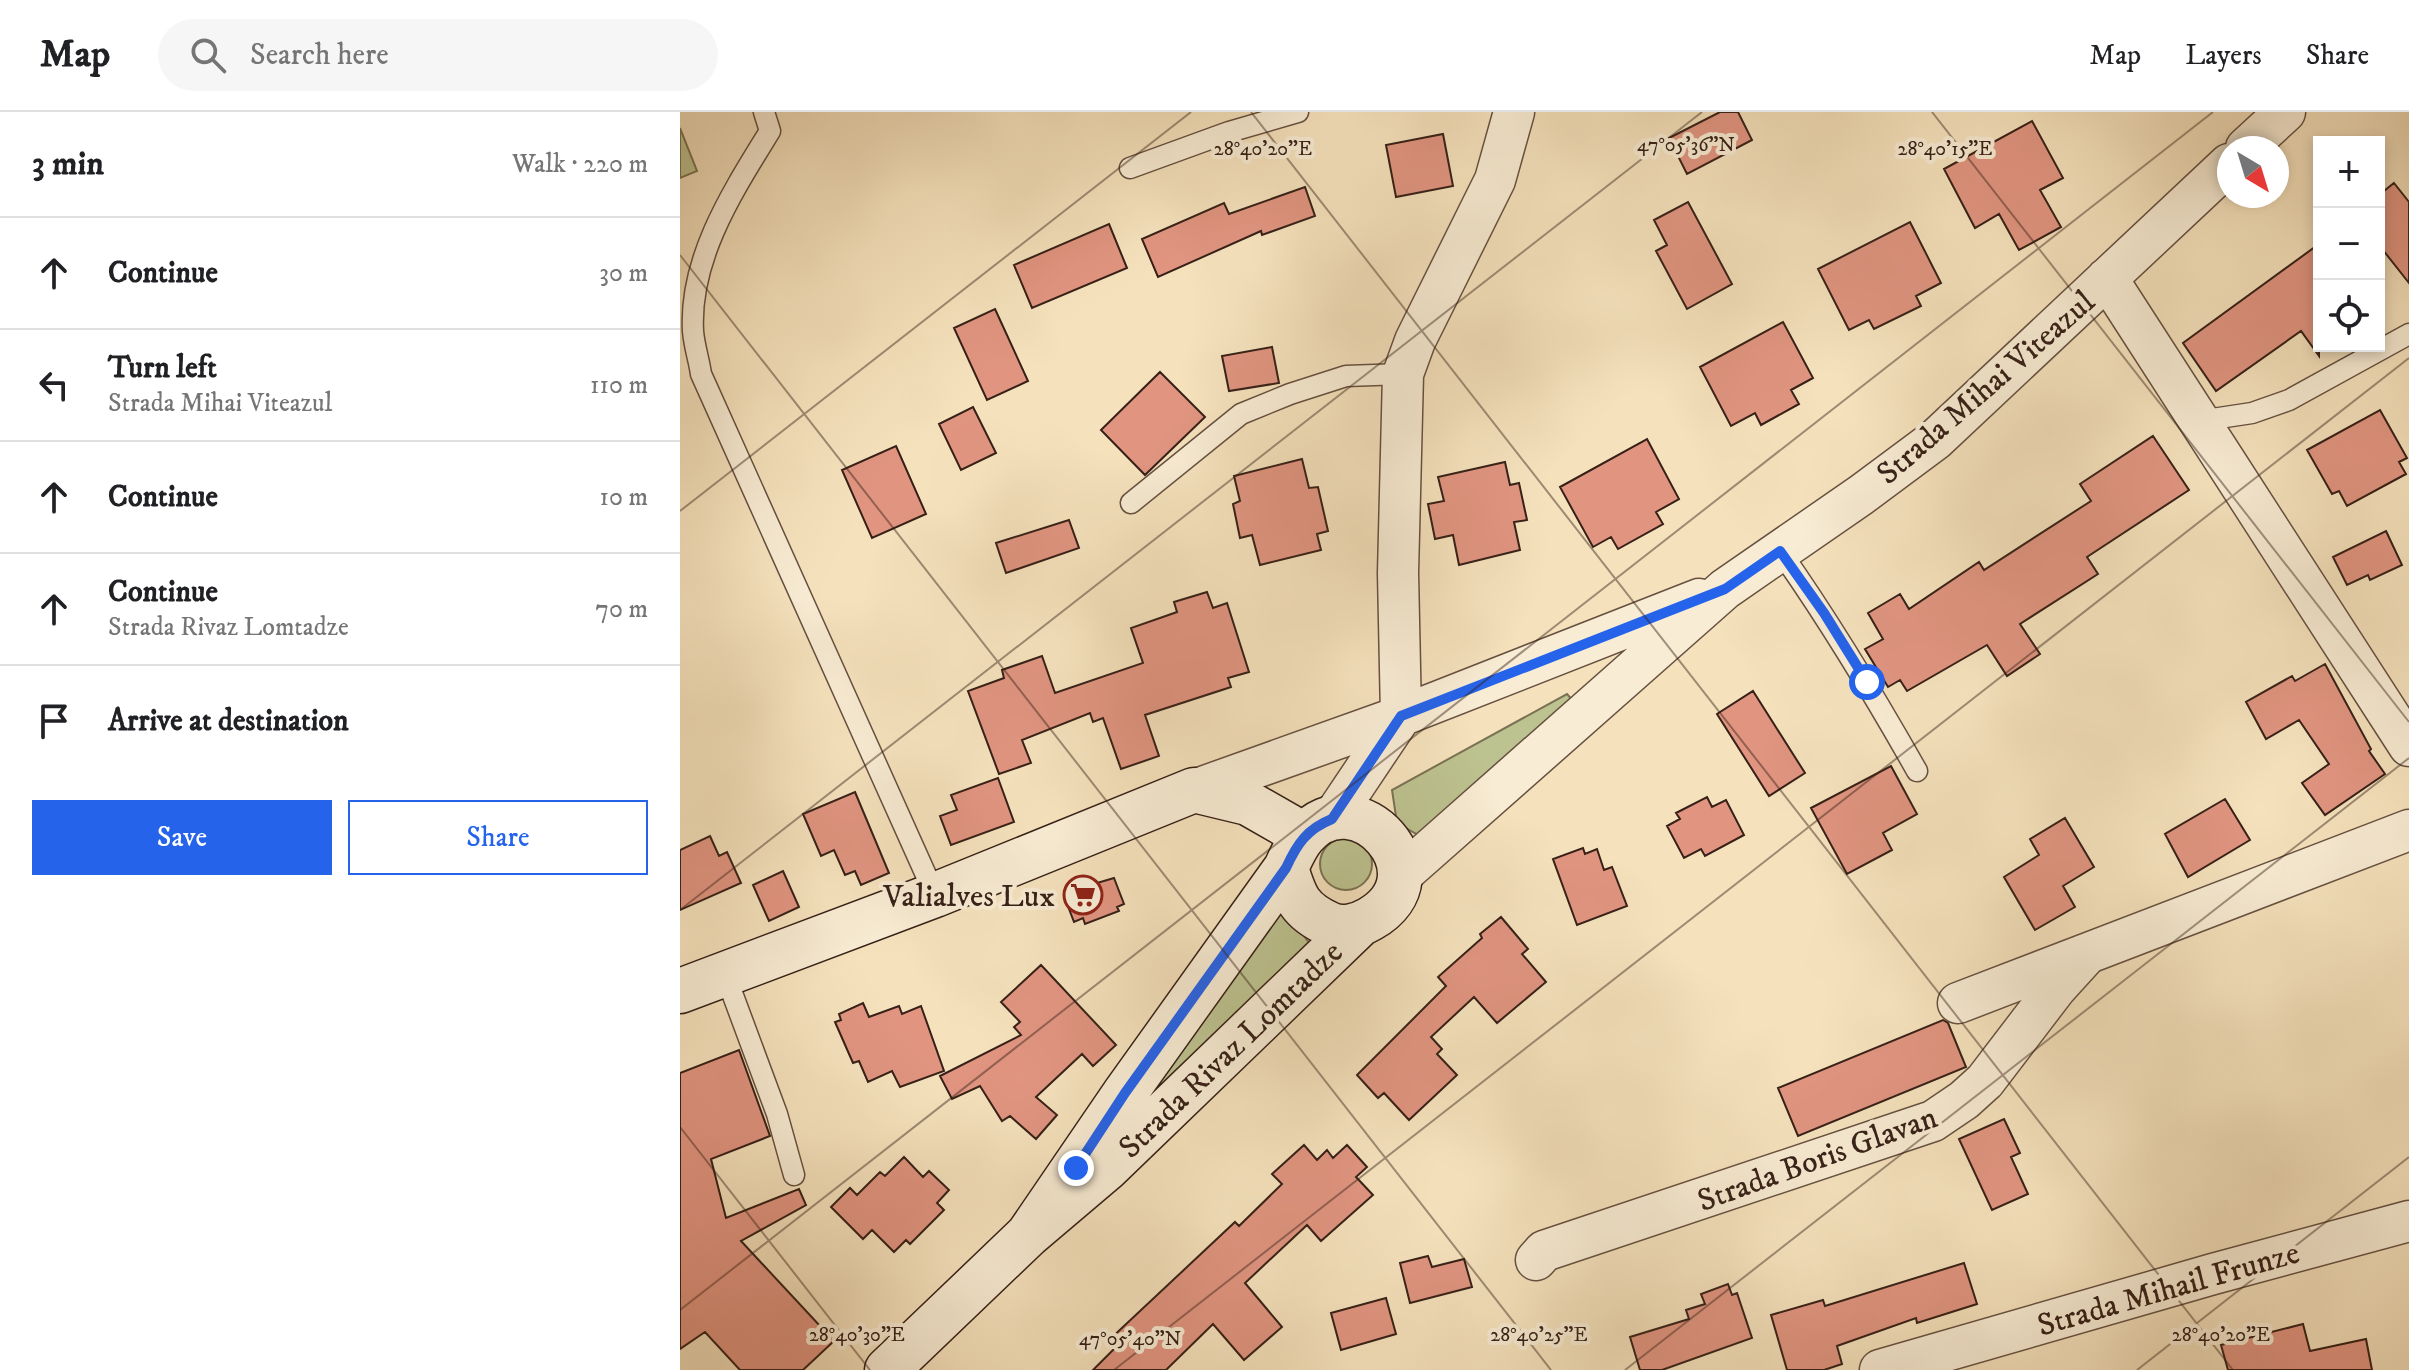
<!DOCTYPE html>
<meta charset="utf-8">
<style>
:root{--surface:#fff;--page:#f6f6f6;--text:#202124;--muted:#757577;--line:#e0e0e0;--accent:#2563eb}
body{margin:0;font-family:"IM FELL DW Pica",serif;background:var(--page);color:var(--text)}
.controls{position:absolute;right:24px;top:24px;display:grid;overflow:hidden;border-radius:0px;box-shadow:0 4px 12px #0003}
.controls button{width:72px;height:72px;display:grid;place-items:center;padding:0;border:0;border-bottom:2px solid var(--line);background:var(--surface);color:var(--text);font:40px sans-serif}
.compass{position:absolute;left:1537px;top:24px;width:72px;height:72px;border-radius:50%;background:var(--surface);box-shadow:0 4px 12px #0003;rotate:142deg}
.stop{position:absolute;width:24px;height:24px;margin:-18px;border:6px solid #2563eb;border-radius:50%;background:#fff}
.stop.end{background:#2563eb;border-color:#fff;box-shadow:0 2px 8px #0008}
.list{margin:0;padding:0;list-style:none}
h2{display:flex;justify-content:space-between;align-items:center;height:104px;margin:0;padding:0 32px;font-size:34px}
h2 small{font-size:26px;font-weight:400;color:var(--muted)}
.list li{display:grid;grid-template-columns:52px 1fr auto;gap:24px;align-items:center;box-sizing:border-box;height:112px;padding:0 32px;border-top:2px solid var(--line)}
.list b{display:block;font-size:30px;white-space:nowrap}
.list p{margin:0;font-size:26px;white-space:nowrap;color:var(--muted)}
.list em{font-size:26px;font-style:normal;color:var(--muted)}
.actions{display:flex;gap:16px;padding:24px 32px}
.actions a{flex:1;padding:18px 0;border:2px solid var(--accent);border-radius:0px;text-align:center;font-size:28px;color:var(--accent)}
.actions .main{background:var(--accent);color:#fff}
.icon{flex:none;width:44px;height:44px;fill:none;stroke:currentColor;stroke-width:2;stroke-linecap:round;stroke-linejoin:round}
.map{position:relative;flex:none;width:1729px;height:1258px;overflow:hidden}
header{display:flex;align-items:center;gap:48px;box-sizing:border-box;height:112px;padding:0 40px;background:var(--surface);border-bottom:2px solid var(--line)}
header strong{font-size:38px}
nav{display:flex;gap:44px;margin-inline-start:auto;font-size:28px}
.search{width:560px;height:72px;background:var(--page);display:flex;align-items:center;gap:20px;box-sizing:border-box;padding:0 28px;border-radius:44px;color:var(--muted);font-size:30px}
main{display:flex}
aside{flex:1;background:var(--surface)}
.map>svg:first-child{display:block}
.grass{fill:#bdc390;stroke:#7a7254;stroke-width:2}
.building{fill:#e19581;stroke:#362017;stroke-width:2}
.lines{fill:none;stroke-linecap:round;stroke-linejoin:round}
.lane-casing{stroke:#665040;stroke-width:23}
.street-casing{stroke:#665040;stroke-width:43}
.secondary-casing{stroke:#362017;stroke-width:47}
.lane{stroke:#f8ecd4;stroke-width:20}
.street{stroke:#f8ecd4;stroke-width:40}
.secondary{stroke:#f8ecd4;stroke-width:44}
.route{stroke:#2563eb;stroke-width:10}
.ticks{fill:none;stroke:#362017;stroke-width:2;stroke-opacity:0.45}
.labels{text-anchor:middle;stroke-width:8;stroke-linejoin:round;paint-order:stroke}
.street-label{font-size:32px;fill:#362017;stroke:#f8ecd4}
.poi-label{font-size:32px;fill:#362017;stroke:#f8ecd4;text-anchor:end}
.ticks-label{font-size:20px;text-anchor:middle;fill:#362017;stroke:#f8ecd4;stroke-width:8;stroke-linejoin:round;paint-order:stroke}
</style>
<header>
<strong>Map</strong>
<div class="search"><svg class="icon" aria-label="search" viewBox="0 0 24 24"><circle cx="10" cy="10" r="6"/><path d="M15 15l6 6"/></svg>Search here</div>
<nav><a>Map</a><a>Layers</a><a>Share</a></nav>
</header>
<main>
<aside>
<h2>3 min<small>Walk · 220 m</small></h2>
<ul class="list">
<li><svg class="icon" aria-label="ahead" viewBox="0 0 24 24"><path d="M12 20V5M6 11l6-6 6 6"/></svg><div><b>Continue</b></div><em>30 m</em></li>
<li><svg class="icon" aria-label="left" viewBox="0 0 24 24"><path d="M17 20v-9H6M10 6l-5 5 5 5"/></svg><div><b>Turn left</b><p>Strada Mihai Viteazul</p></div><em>110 m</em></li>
<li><svg class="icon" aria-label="ahead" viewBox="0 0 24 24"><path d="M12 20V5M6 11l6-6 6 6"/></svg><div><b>Continue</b></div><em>10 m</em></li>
<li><svg class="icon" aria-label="ahead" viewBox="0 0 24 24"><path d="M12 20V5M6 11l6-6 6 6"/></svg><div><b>Continue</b><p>Strada Rivaz Lomtadze</p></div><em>70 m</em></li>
<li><svg class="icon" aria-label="arrive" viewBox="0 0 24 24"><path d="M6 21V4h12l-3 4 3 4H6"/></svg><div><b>Arrive at destination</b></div></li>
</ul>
<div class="actions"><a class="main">Save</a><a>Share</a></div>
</aside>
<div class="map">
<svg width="1729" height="1258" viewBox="0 0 1729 1258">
<rect width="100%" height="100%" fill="#f5e2bd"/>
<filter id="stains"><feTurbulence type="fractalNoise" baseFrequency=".0025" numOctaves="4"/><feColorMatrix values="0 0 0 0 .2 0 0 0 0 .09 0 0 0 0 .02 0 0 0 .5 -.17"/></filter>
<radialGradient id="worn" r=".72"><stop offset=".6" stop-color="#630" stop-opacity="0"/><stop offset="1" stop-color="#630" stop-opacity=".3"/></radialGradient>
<path class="grass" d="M 0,16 L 17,59 L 0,66 Z
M 887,582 L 893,589 L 740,724 L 717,711 L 712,678 Z
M640 752a26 26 0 1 1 52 0a26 26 0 1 1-52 0Z
M 602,795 L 630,832 L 450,1009 Z"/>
<path class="building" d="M 1040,0 L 1058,0 L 1072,28 L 1007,62 L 989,26 Z
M 1352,9 L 1383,66 L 1360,78 L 1381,115 L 1339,138 L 1319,102 L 1295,116 L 1264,57 Z
M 763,22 L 773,74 L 716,85 L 706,33 Z
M 1714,71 L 1729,90 L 1729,171 L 1699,133 L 1699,83 Z
M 625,75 L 635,104 L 582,123 L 581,119 L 478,165 L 462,127 L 544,91 L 549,102 Z
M 1008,90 L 1052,172 L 1007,197 L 976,139 L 987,133 L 974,108 Z
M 1230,110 L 1261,171 L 1236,184 L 1241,194 L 1194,217 L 1189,208 L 1169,218 L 1138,157 Z
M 429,112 L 447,156 L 352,196 L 334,153 Z
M 1639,132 L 1639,244 L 1621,219 L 1536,279 L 1503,231 Z
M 315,197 L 348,269 L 307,288 L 274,216 Z
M 1103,210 L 1133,266 L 1111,278 L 1119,292 L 1081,313 L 1075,301 L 1051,314 L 1020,255 Z
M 592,235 L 599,271 L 549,279 L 542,244 Z
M 480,260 L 525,305 L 465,363 L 421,318 Z
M 293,295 L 316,341 L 281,358 L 259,312 Z
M 1700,298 L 1727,346 L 1719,350 L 1726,362 L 1667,394 L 1659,379 L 1652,382 L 1627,338 Z
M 1473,324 L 1509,378 L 1407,445 L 1418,462 L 1340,512 L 1360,542 L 1327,564 L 1307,533 L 1227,579 L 1220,568 L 1208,575 L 1185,537 L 1203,527 L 1188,501 L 1220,482 L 1229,497 L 1299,450 L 1304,458 L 1411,389 L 1400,372 Z
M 967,327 L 999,387 L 976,400 L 983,412 L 938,437 L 931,425 L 913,435 L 880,375 Z
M 216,334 L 246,402 L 192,426 L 162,358 Z
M 622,347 L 629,376 L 638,375 L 648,419 L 637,422 L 641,438 L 580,453 L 572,423 L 560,426 L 553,392 L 560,389 L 554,364 Z
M 825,350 L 830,373 L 839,371 L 847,408 L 834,410 L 840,438 L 779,453 L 773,423 L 755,427 L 748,392 L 764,389 L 758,365 Z
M 389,408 L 399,436 L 326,461 L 316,431 Z
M 1706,419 L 1722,453 L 1690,468 L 1688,463 L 1667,473 L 1653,445 Z
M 527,480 L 533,496 L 547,491 L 569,560 L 548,566 L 551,575 L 465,603 L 479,644 L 441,657 L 423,606 L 413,610 L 410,601 L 342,628 L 351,651 L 319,662 L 288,579 L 324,566 L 322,558 L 362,544 L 375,581 L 463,551 L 451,516 L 497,500 L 494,490 Z
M 1645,552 L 1691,637 L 1689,639 L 1705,662 L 1645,703 L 1622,671 L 1649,652 L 1619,608 L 1586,627 L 1566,590 L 1612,564 L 1615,569 Z
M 1073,579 L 1125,661 L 1089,684 L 1037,602 Z
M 1211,654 L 1237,702 L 1203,721 L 1212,738 L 1167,762 L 1131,696 Z
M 318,666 L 334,710 L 271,733 L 260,704 L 277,698 L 271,683 Z
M 175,680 L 209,761 L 181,773 L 175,759 L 165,763 L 154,738 L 141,744 L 123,702 Z
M 1027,685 L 1032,695 L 1046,688 L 1064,723 L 1025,744 L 1021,737 L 1004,746 L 987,714 L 1000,707 L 996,701 Z
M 1545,687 L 1570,728 L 1508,765 L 1485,722 Z
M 1385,706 L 1414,755 L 1383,774 L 1395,795 L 1355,818 L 1324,765 L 1359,743 L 1350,727 Z
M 30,724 L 39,744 L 47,740 L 61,771 L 0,798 L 0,738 Z
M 903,736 L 905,742 L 917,737 L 924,758 L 932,755 L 947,794 L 897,813 L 873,747 Z
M 103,759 L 119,795 L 89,809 L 73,773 Z
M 434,766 L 444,792 L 437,795 L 439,799 L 405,812 L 403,806 L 394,810 L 386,789 L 393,778 Z
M 821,805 L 848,837 L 842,842 L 866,870 L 817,911 L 794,885 L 751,925 L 762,937 L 757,942 L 777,963 L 729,1008 L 704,981 L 698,986 L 677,963 L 766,874 L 758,865 L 802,826 L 800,822 Z
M 361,853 L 436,933 L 413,954 L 402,942 L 356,985 L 377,1003 L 356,1027 L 330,1004 L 322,1009 L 300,974 L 272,987 L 260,964 L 341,923 L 334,915 L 340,910 L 321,890 Z
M 183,891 L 189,905 L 219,894 L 222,902 L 241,894 L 264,959 L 220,975 L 212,959 L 188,970 L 179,949 L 173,951 L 155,910 L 161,908 L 159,902 Z
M 1263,908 L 1268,911 L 1286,955 L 1118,1024 L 1098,976 Z
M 59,938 L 90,1024 L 31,1047 L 46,1106 L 119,1077 L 126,1093 L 61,1129 L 154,1229 L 123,1258 L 60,1258 L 25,1220 L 0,1237 L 0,961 Z
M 1324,1007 L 1340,1041 L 1331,1045 L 1348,1082 L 1312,1098 L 1279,1027 Z
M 624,1033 L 637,1048 L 647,1038 L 653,1046 L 667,1033 L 687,1055 L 676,1065 L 693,1083 L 641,1129 L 627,1113 L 565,1171 L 602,1215 L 564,1248 L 533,1212 L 486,1258 L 413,1258 L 435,1236 L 428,1229 L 555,1110 L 559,1114 L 602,1072 L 592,1062 Z
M 224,1045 L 243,1065 L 249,1059 L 269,1078 L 257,1091 L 264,1098 L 230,1132 L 226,1128 L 214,1140 L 192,1118 L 183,1127 L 151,1095 L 170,1076 L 177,1083 L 200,1060 L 205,1064 Z
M 748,1144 L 752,1155 L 784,1147 L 792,1175 L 730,1191 L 720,1151 Z
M 1284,1151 L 1297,1192 L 1237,1211 L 1236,1206 L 1157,1234 L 1162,1252 L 1144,1258 L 1107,1258 L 1091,1203 L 1143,1188 L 1145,1194 Z
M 1048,1172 L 1052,1183 L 1057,1181 L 1072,1226 L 982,1258 L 960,1258 L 950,1225 L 1009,1207 L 1006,1198 L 1025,1192 L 1021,1182 Z
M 706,1186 L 716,1222 L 661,1238 L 651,1201 Z
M 1623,1212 L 1630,1239 L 1686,1227 L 1692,1258 L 1548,1258 L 1541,1233 Z"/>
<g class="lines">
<defs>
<path id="lane" d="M 84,0 L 90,19 C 53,79 9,146 13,219 C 14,233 19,248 21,262 L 255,783
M 450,56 L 549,20 L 618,0
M 1519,309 L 1572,301 L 1609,288 L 1729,222
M 451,391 L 561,302 L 610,282 L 666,264 L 723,262
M 1100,439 C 1150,510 1194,583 1237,659
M 45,862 L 97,1002 L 114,1063"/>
<path id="street" d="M 1566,36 L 1605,0
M 1427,166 L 1729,634
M 514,678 L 721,604 L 1019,487
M 652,707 L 721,604 L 718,461 L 723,262 L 735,229 L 815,68 L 834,0
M 719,765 L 1045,477 L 1181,383 L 1255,328 L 1549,52
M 1278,891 L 1729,718
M 856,1148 L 864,1139 L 1253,1009 L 1284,988 L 1305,969 L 1376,876 L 1406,843
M 1200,1258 L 1533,1162 L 1729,1109"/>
<path id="secondary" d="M 0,879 L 255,783 L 514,678 L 568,691 L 624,723
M 348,1123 L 445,981 L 606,756 C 611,745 616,733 624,724 C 675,663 768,762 690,807 C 678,814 662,818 649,812 C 620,799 615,786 606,756
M 207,1258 L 348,1123 L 427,1056 L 679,813"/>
</defs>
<use href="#lane" class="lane-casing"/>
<use href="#street" class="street-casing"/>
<use href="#secondary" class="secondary-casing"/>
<use href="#lane" class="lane"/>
<use href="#street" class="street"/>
<use href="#secondary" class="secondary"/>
</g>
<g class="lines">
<path class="route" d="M 396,1056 L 445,981 L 606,756 C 617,732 627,717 652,707 L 721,604 L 1045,477 L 1100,439 L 1144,501 L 1187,570"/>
</g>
<path class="ticks" d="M 571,0 L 1553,1258M 1252,0 L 1729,610M 0,143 L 871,1258M 0,399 L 511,0M 0,798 L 1022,0M 0,1015 L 190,1258M 0,1198 L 1533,0M 434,1258 L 1729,246M 945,1258 L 1729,646M 1457,1258 L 1729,1045"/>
<defs>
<symbol id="supermarket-ring" viewBox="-11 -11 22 22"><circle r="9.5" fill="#f8ecd4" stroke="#8f2418" stroke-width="1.5"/><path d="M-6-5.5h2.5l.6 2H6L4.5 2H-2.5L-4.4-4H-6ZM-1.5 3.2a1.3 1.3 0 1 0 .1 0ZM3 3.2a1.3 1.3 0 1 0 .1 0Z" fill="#8f2418"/></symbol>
</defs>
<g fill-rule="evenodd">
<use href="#supermarket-ring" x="381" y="761" width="44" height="44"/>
</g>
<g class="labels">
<g class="street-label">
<text transform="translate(1305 275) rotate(-41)" y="11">Strada Mihai Viteazul</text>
<text transform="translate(550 937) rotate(-44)" y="11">Strada Rivaz Lomtadze</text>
<text transform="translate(1137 1046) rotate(-20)" y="11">Strada Boris Glavan</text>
<text transform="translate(1488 1176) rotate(-16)" y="11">Strada Mihail Frunze</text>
</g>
<g class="poi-label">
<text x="375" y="794">Valialves Lux</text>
</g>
</g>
<g class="ticks-label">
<text x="1006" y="39">47°05'36"N</text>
<text x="583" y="43">28°40'20"E</text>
<text x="1265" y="43">28°40'15"E</text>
<text x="177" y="1229">28°40'30"E</text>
<text x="859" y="1229">28°40'25"E</text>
<text x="1541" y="1229">28°40'20"E</text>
<text x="450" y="1233">47°05'40"N</text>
</g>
<rect width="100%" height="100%" filter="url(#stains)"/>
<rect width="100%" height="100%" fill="url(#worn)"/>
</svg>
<div class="controls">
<button>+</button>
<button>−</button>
<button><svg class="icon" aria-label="locate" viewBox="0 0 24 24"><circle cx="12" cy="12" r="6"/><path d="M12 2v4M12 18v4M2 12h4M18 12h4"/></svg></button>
</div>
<svg class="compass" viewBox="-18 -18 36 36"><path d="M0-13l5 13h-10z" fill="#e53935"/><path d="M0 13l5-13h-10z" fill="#757577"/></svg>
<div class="stop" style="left:1187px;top:570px"></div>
<div class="stop end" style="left:396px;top:1056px"></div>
</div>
</main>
